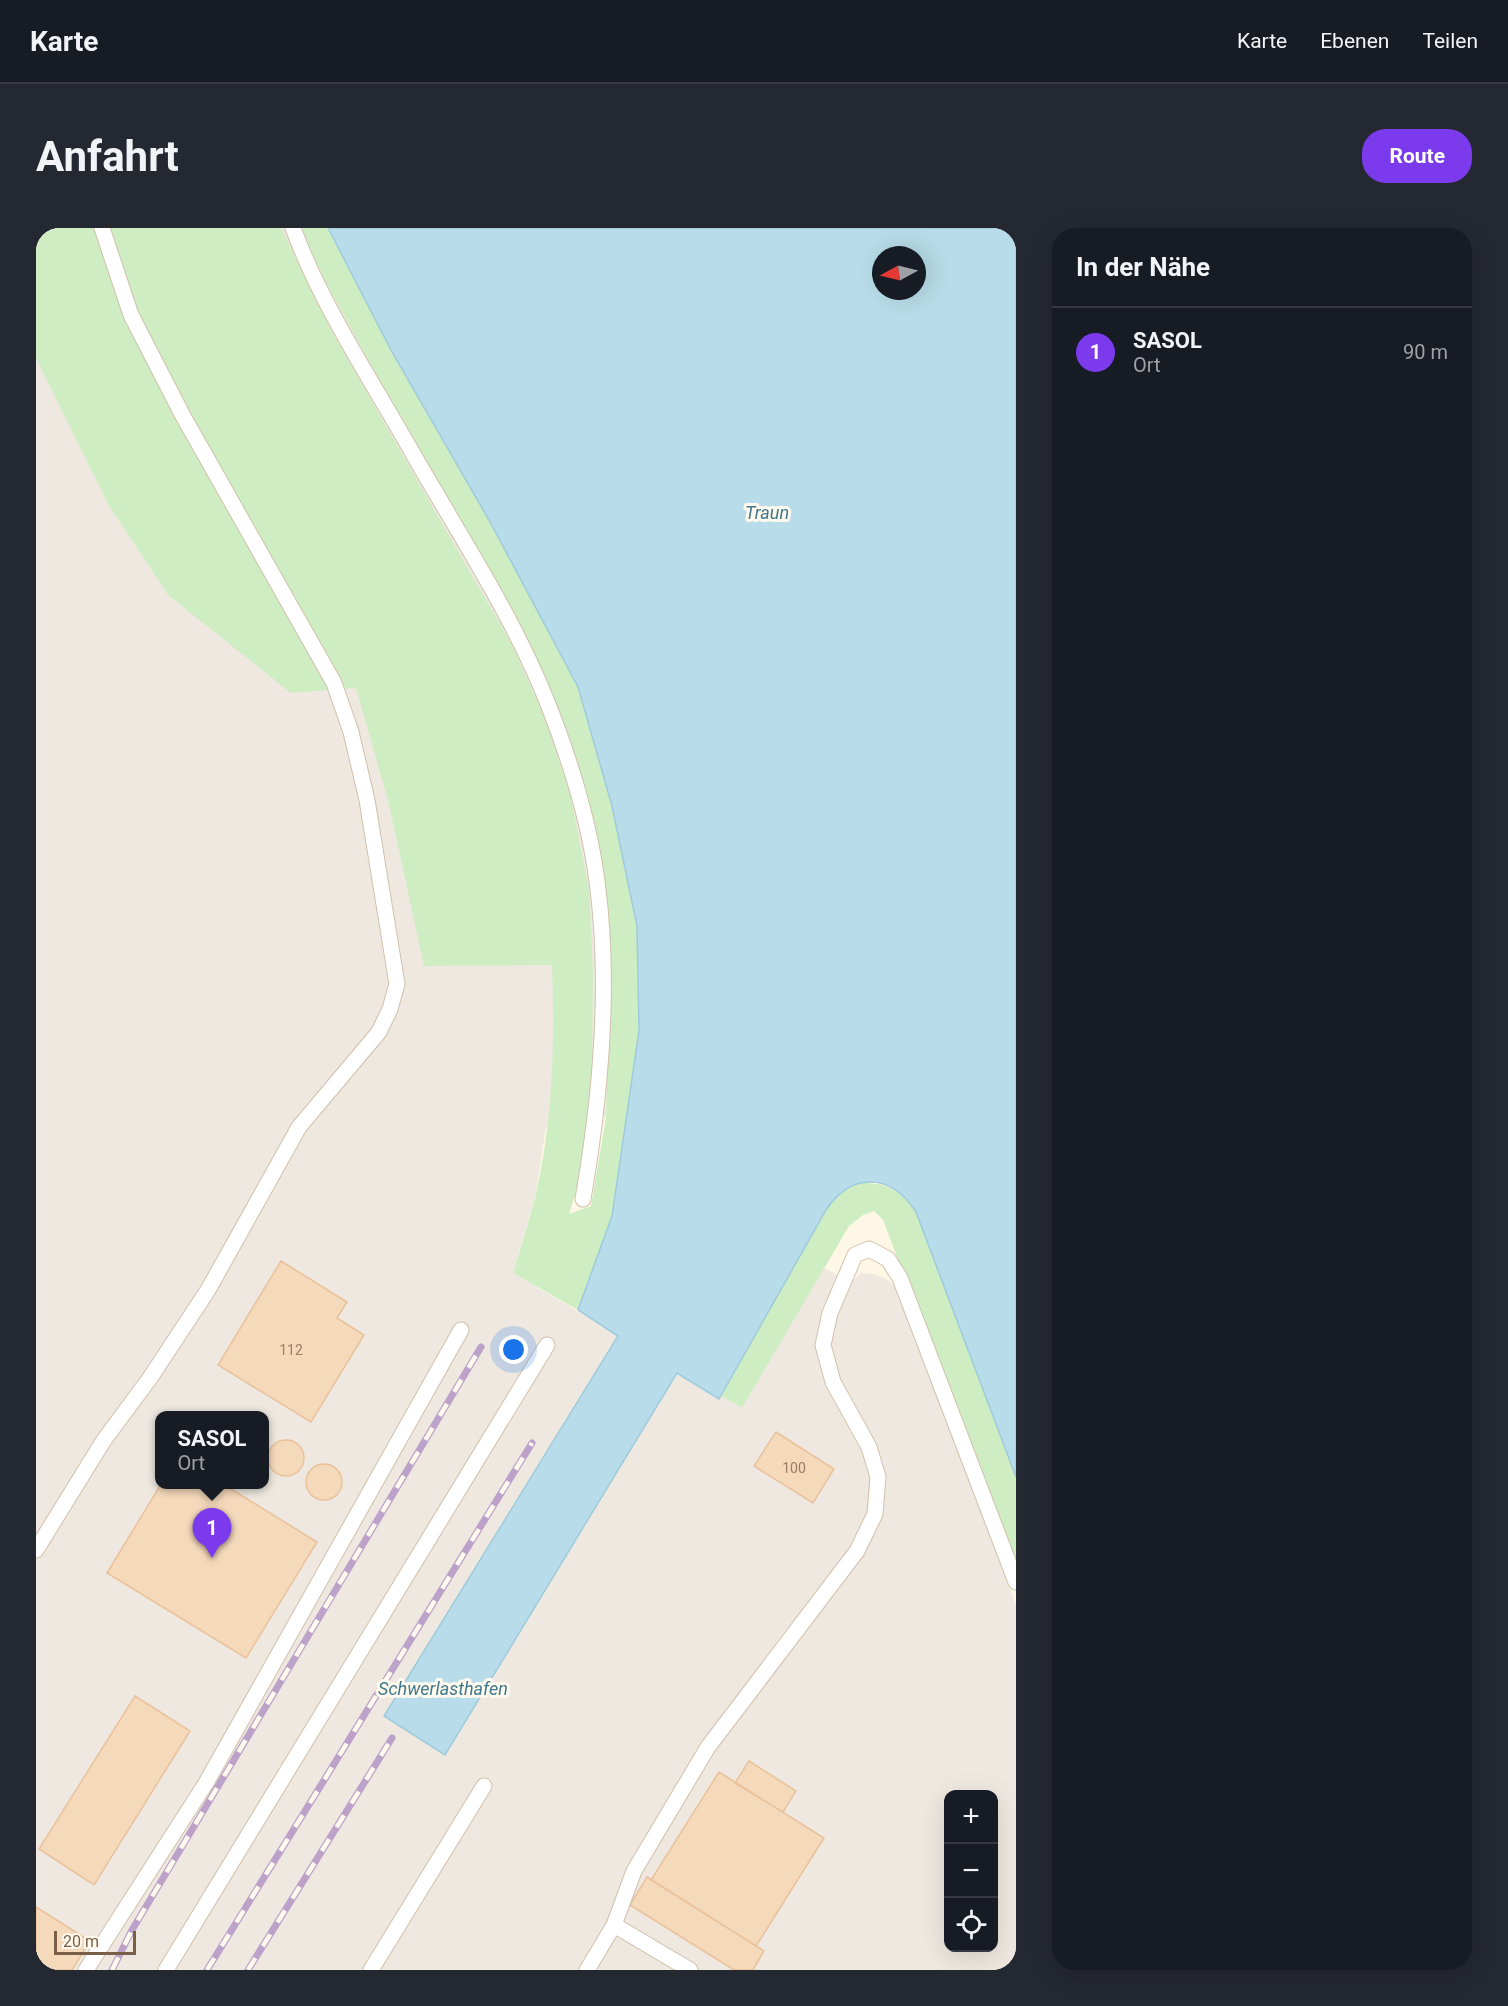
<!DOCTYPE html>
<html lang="de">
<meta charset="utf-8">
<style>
:root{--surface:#171b24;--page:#242831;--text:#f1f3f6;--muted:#9ea1a6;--line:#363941;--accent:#7c3aed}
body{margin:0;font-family:Roboto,sans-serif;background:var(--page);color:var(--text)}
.controls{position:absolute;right:18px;bottom:18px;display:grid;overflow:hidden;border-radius:12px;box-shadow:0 6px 24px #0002}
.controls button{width:54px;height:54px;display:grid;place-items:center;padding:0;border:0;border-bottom:2px solid var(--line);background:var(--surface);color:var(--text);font:30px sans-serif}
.compass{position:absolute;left:836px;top:18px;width:54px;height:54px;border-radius:50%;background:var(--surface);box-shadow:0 6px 24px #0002;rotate:263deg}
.scale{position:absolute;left:18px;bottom:15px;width:82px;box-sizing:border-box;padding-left:6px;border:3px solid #795f48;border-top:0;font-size:16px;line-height:21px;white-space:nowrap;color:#795f48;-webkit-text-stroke:4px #fffaed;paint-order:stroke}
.you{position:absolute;left:478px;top:1122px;width:21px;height:21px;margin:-15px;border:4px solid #fff;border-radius:50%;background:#1a73e8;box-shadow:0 0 0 9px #1a73e833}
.badge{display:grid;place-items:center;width:39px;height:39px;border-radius:50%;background:var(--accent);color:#fff;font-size:20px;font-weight:700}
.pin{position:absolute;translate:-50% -50px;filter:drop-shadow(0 2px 3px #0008)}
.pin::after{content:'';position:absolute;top:32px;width:21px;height:18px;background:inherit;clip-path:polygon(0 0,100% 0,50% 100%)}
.popup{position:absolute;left:119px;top:1183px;width:114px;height:78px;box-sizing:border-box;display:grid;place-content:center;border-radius:12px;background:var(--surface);filter:drop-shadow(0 2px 4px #0005);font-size:20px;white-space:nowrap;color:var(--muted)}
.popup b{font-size:22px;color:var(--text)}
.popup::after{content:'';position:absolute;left:50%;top:100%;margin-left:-12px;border:12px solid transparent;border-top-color:var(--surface)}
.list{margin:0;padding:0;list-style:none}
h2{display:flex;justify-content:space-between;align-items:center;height:78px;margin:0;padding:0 24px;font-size:26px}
h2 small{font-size:20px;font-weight:400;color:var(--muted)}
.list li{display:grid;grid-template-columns:39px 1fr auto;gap:18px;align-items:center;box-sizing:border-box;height:90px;padding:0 24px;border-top:2px solid var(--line)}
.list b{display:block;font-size:22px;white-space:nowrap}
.list p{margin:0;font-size:20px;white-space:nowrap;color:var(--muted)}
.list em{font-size:20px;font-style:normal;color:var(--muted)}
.icon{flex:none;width:33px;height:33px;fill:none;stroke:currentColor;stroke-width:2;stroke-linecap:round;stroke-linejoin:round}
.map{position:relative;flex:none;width:980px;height:1742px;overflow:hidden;border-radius:24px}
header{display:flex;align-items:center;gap:36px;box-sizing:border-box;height:84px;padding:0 30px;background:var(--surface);border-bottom:2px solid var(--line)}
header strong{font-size:28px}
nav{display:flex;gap:33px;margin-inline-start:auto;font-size:21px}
.intro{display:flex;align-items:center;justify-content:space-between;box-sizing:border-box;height:144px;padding:0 36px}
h1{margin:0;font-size:42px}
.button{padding:15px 27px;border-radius:24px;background:var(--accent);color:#fff;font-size:21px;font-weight:700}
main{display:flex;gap:36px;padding:0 36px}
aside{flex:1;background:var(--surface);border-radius:24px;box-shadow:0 6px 24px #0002}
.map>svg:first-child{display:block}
.industrial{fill:#eee8e0;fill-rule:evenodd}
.green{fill:#cfedc2}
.water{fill:#b8dce9;stroke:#9dcbdc;stroke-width:1.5;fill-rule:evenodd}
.building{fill:#f5d9bb;stroke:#e9c19a;stroke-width:1.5}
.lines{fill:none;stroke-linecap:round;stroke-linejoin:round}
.service-casing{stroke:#d0c0aa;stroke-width:17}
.service{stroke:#fff;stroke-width:15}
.rail-casing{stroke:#bca2c9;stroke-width:7}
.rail{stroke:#fffaed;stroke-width:4.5;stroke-dasharray:14;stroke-linecap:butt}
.labels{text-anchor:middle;stroke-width:6;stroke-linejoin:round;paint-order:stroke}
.number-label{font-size:14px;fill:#987e65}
.water-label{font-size:18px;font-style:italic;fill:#40788e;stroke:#fffaed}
</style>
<header>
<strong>Karte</strong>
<nav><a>Karte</a><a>Ebenen</a><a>Teilen</a></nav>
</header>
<div class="intro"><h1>Anfahrt</h1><a class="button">Route</a></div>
<main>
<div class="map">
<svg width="980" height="1742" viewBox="0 0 980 1742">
<rect width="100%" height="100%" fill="#fef7e5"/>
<path class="industrial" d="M 0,0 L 265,0 L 289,53 L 449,339 L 544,550 L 573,761 L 570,889 L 510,898 L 500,965 L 477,1045 L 582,1107 L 348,1488 L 409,1527 L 642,1145 L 683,1170 L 685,1168 L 706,1180 L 787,1039 L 815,1055 L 825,1045 L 838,1046 L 852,1052 L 860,1060 L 980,1377 L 980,1742 L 0,1742 ZM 124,1188 L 228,1188 L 228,1256 L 124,1256 ZM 912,1566 L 958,1566 L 958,1720 L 912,1720 Z"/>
<path class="green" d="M 0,0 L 245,0 L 297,106 L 475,415 L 508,488 L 534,565 L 553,661 L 557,745 L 556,843 L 545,947 L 533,986 L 555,978 L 570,889 L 573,761 L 566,646 L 508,451 L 289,53 L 265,0 L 291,0 L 356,124 L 453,292 L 542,459 L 576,578 L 601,698 L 603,803 L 576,988 L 542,1082 L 477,1045 C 485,1019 493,992 500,966 C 517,891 519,813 516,737 L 388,738 L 353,576 L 320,460 L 255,465 L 132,367 L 72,276 L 0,130 Z
M 827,955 C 852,955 866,963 880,984 L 980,1249 L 980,1339 L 847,992 L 838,983 L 827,987 L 813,998 L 706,1180 L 685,1168 L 790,982 C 800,967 810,960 827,955 Z"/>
<path class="water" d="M 292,0 L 980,0 L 980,1249 L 880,984 C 855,945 816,944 790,982 L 683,1171 L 641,1145 L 409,1527 L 348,1488 L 582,1108 L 542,1082 L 576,988 L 603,803 L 601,698 L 576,578 L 542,459 L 453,292 L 356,124 ZM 845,27 L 881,27 L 881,63 L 845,63 Z"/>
<path class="building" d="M 245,1033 L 311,1074 L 301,1090 L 328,1107 L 275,1194 L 182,1137 Z
M 740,1204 L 798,1241 L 777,1275 L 718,1238 Z
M232 1230a18 18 0 1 1 36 0a18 18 0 1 1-36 0Z
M270 1254a18 18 0 1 1 36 0a18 18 0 1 1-36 0Z
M 125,1256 L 187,1256 L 281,1314 L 210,1430 L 71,1345 Z
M 99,1468 L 154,1503 L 58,1657 L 3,1621 Z
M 713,1533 L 760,1563 L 747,1584 L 699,1555 Z
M 683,1544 L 788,1610 L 720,1718 L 615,1652 Z
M 611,1649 L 728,1723 L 717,1742 L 698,1742 L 594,1677 Z
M 0,1679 L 54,1713 L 36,1742 L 0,1742 Z"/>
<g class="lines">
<defs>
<path id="service" d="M 257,0 C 287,81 338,156 380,231 C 426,311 478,390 512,476 C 534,532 553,592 561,653 C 575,758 565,867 547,971
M 0,1322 L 68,1212 L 114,1150 L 172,1062 L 263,899 L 343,804 L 354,781 L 361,756 L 331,572 L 315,504 L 298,455 L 147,188 L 95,87 L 66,0
M 578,1697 L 598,1643 L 672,1519 L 821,1323 L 839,1286 L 842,1249 L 833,1219 L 797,1154 L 787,1117 L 794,1085 L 819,1027 L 833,1021 L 852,1031 L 864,1050 L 980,1354
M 50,1742 L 170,1555 L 425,1102
M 130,1742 L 511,1117
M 335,1742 L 448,1558
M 551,1742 L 578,1697 L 654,1742"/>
</defs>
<use href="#service" class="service-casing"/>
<use href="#service" class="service"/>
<defs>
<path id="rail" d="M 76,1742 L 96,1702 L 445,1119
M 171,1742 L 496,1215
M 212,1742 L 356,1510"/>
</defs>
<use href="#rail" class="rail-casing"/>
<use href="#rail" class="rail"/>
</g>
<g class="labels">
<g class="number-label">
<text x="255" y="1127">112</text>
<text x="758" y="1245">100</text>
</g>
<g class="water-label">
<text x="731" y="291">Traun</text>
<text x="407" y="1467">Schwerlasthafen</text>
</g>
</g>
</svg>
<div class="controls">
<button>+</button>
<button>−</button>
<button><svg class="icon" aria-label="locate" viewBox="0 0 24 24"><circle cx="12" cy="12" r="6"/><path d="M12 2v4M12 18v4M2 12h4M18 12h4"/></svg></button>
</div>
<svg class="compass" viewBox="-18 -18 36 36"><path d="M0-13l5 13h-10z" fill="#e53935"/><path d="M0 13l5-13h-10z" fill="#9ea1a6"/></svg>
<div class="scale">20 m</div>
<div class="you"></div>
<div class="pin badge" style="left:176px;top:1330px">1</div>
<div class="popup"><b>SASOL</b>Ort</div>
</div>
<aside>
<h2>In der Nähe<small></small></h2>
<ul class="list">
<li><span class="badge">1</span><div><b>SASOL</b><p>Ort</p></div><em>90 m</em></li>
</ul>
</aside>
</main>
